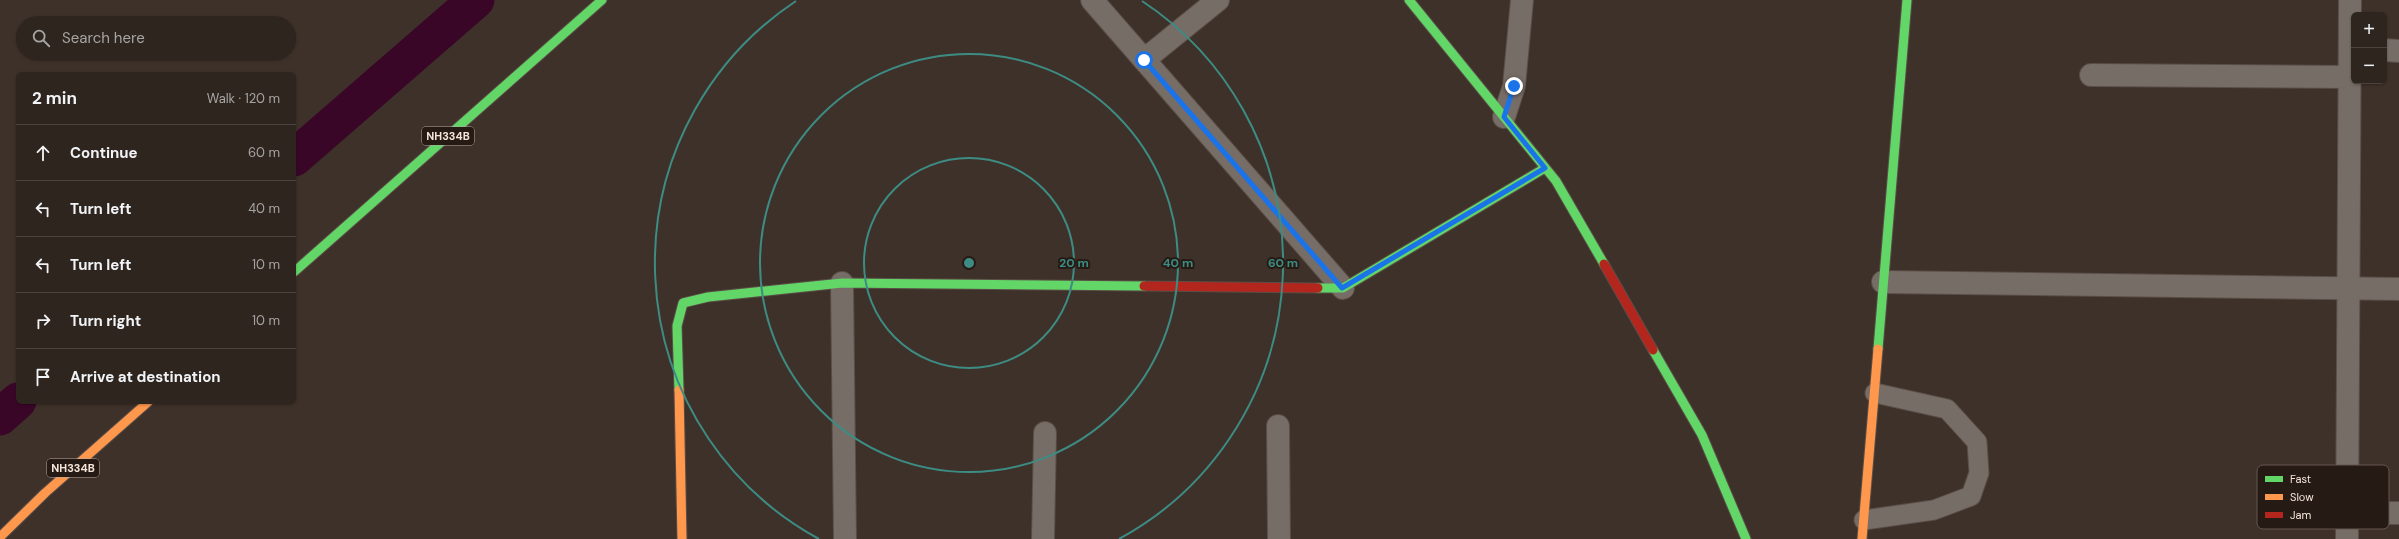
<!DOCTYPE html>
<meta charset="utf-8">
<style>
:root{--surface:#2e251f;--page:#362d28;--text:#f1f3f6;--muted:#a7a5a4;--line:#49423d}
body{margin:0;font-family:"DM Sans",sans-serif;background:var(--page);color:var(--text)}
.controls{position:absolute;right:12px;top:12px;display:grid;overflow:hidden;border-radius:6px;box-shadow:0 1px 3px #0004}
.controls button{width:36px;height:36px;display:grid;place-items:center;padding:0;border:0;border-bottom:1px solid var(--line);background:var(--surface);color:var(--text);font:20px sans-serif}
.stop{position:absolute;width:12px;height:12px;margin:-9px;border:3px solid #1a73e8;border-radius:50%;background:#fff}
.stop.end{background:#1a73e8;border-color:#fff;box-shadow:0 1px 4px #0008}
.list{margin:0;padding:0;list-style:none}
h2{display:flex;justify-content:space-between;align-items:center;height:52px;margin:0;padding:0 16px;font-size:17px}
h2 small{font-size:13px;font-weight:400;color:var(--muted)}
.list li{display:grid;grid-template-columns:26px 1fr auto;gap:12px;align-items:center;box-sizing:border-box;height:56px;padding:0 16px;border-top:1px solid var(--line)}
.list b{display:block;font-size:15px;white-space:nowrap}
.list em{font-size:13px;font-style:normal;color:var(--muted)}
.icon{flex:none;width:22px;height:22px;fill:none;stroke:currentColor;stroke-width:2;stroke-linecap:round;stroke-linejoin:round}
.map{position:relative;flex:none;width:2399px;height:539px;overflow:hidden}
.search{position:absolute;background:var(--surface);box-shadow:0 1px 3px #0004;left:16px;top:16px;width:280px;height:44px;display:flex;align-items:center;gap:10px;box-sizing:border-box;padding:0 14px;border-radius:22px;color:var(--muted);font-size:15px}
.panel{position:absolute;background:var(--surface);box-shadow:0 1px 3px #0004;left:16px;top:72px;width:280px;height:332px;border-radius:6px}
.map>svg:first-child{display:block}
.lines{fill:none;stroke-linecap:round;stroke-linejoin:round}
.canal{stroke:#3a0628;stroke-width:37}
.lane-casing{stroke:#5a4e47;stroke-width:21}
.street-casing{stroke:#5a4e47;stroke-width:24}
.fast-casing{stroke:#5a4e47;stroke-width:11}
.slow-casing{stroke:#5a4e47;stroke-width:11}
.jam-casing{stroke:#5a4e47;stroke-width:11}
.lane{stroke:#776d67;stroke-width:19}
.street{stroke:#776d67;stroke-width:22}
.fast{stroke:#63d668;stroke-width:9}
.slow{stroke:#ff974d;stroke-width:9}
.jam{stroke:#b3261e;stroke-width:9}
.route{stroke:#1a73e8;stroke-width:5}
.ring{fill:none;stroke:#3d8c84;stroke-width:2}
.labels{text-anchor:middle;stroke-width:4;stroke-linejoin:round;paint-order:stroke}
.shield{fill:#261b14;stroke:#b6a89f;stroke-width:1}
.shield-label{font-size:11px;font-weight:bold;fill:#f4e4da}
.key{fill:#261b14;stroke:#64574f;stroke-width:1}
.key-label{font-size:11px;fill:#f4e4da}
.centre{fill:#3d8c84;stroke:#261b14;stroke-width:2}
.ring-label{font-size:12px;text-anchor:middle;font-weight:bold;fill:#3d8c84;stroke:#261b14;stroke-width:4;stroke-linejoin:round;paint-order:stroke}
</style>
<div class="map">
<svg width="2399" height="539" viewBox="0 0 2399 539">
<rect width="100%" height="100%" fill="#3e3129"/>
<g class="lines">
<path class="canal" d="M 294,158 L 476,0
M 0,417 L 18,401"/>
<defs>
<path id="lane" d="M 1864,520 L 1934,510 L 1971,496 L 1979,473 L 1977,442 L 1947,409 L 1875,393"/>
<path id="street" d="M 1092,0 L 1343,288
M 2384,50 L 2399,51
M 1144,60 L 1218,0
M 2091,75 L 2349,77
M 1504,117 L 1514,86 L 1522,0
M 1883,282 L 2399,289
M 842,283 L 845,539
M 1278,426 L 1279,539
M 2347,513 L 2399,513
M 1043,539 L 1045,433
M 2347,539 L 2350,0"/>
<path id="fast" d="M 1409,0 L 1556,181 L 1604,264
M 294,272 L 602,0
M 1318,288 L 1343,288 L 1545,168
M 1878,349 L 1907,0
M 1653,350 L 1702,435 L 1746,539
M 679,390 L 677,326 L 683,303 L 708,297 L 842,283 L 1144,286"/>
<path id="slow" d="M 679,390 L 682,539
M 0,537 L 45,493 L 148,402
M 1862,539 L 1878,349"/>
<path id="jam" d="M 1604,264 L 1653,350
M 1144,286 L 1318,288"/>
</defs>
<use href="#lane" class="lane-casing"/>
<use href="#street" class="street-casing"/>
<use href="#fast" class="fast-casing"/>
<use href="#slow" class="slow-casing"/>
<use href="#jam" class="jam-casing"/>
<use href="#lane" class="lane"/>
<use href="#street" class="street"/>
<use href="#fast" class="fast"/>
<use href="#slow" class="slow"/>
<use href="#jam" class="jam"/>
</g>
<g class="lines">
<path class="route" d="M 1144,60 L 1342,288 L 1545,168 L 1504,117 L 1514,86"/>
</g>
<g class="ring">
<circle cx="969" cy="263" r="105"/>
<circle cx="969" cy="263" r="209"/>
<path d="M819 539A314 314 0 0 1 796 1M1142 1A314 314 0 0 1 1119 539"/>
</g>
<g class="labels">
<g class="shield">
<rect x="422" y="127" width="52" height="18" rx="3"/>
<rect x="47" y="459" width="52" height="18" rx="3"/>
</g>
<g class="shield-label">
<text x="448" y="140">NH334B</text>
<text x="73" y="472">NH334B</text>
</g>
</g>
<rect x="2257" y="465" width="132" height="64" rx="6" class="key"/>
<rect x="2265" y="476" width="18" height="6" fill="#63d668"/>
<rect x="2265" y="494" width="18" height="6" fill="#ff974d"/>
<rect x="2265" y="512" width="18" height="6" fill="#b3261e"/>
<g class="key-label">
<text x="2290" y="483">Fast</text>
<text x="2290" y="501">Slow</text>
<text x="2290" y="519">Jam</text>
</g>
<circle cx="969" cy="263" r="6" class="centre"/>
<g class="ring-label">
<text x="1074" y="267">20 m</text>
<text x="1178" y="267">40 m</text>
<text x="1283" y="267">60 m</text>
</g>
</svg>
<div class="controls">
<button>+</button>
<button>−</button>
</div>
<div class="stop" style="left:1144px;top:60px"></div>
<div class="stop end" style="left:1514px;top:86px"></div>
<div class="search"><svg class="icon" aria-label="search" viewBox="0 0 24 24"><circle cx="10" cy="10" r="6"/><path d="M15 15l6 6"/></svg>Search here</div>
<section class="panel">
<h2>2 min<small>Walk · 120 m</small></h2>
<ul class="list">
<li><svg class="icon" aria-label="ahead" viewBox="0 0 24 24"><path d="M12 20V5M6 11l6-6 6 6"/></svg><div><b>Continue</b></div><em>60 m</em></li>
<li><svg class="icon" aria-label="left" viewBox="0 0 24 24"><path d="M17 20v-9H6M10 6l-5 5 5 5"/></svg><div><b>Turn left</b></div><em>40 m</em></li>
<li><svg class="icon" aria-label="left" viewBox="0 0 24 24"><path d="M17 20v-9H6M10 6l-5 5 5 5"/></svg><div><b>Turn left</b></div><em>10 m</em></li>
<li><svg class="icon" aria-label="right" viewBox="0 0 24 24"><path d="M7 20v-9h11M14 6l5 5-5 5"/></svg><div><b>Turn right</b></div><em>10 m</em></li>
<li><svg class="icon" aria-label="arrive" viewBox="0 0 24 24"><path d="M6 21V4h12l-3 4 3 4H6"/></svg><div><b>Arrive at destination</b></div></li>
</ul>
</section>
</div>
